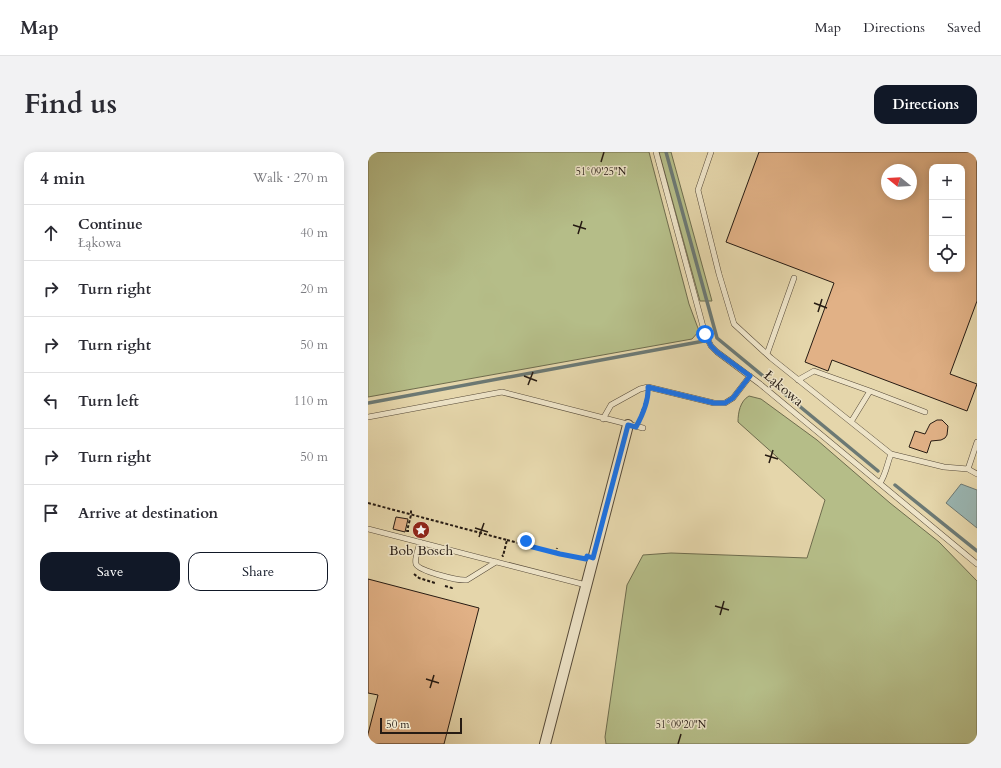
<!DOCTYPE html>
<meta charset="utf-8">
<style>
:root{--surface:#fff;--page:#f2f2f3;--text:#2b2b33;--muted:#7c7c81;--line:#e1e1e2;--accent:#111827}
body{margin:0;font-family:Cardo,serif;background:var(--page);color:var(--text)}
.controls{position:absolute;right:12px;top:12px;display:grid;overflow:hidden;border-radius:8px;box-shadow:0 2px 10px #0003}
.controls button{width:36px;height:36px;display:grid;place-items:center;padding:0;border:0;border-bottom:1px solid var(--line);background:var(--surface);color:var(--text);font:20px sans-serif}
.compass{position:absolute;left:513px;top:12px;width:36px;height:36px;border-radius:50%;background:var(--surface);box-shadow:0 2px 10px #0003;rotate:288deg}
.scale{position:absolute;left:12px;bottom:10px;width:82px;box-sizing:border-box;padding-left:4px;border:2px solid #261b13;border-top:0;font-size:11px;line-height:14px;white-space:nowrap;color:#261b13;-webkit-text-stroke:3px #eee4c8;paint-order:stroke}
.stop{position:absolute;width:12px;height:12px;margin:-9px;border:3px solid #1a73e8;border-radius:50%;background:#fff}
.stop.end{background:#1a73e8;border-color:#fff;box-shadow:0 1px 4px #0008}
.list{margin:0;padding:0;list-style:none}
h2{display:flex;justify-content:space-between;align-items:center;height:52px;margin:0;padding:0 16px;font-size:17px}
h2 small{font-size:13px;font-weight:400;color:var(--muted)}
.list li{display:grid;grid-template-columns:26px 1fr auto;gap:12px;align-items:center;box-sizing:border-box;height:56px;padding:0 16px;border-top:1px solid var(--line)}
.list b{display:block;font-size:15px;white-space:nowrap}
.list p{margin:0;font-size:13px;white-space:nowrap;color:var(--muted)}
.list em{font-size:13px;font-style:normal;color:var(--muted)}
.actions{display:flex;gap:8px;padding:12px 16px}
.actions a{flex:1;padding:9px 0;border:1px solid var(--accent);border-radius:12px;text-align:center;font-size:14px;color:var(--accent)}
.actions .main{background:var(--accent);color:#fff}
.icon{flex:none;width:22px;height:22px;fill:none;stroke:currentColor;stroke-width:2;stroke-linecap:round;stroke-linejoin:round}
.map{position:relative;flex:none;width:609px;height:592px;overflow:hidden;border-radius:12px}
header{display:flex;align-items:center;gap:24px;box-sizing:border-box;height:56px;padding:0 20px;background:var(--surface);border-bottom:1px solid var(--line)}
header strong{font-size:19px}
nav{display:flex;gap:22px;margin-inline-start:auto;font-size:14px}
.intro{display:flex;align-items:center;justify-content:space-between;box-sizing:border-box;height:96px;padding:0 24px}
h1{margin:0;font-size:28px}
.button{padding:10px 18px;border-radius:12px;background:var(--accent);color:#fff;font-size:14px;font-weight:700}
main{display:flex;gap:24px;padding:0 24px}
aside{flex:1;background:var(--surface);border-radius:12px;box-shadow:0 2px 10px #0003}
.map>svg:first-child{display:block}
.green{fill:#b5bd88;stroke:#6e6c4e}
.water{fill:#9ab7b4;stroke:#6c7974}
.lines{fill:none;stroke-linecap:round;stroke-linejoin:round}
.stream{stroke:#6c7974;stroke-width:3.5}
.building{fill:#e1b186;stroke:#261b13;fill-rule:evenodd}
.lane-casing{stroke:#564a39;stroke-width:6}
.street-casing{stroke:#564a39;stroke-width:12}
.path{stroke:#261b13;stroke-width:2;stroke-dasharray:3 2;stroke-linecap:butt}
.lane{stroke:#eee4c8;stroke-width:5}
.street{stroke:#eee4c8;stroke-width:10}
.route{stroke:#1a73e8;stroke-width:5}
.ticks{fill:none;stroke:#261b13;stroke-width:1.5}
.labels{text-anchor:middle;stroke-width:3;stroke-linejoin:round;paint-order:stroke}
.street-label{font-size:14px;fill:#261b13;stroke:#eee4c8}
.poi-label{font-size:14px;fill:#261b13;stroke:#eee4c8}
.ticks-label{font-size:10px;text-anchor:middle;fill:#261b13;stroke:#eee4c8;stroke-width:3;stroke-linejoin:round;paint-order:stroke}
</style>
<header>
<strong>Map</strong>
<nav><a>Map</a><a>Directions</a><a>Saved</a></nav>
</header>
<div class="intro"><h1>Find us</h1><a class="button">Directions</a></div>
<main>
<aside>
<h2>4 min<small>Walk · 270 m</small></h2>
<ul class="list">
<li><svg class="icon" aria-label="ahead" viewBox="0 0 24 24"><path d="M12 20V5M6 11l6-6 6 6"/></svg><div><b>Continue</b><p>Łąkowa</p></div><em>40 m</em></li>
<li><svg class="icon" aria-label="right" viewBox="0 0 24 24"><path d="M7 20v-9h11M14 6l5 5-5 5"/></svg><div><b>Turn right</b></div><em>20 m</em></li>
<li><svg class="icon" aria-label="right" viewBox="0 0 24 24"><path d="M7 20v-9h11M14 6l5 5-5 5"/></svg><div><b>Turn right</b></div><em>50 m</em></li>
<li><svg class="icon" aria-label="left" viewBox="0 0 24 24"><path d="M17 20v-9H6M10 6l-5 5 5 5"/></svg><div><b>Turn left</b></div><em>110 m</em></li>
<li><svg class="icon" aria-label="right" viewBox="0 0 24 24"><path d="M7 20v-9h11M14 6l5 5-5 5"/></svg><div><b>Turn right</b></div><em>50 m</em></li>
<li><svg class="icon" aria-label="arrive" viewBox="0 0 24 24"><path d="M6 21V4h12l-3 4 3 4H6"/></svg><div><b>Arrive at destination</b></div></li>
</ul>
<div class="actions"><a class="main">Save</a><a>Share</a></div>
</aside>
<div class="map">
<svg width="609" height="592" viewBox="0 0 609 592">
<rect width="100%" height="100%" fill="#e5d6ab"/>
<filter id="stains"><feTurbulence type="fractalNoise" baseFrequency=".005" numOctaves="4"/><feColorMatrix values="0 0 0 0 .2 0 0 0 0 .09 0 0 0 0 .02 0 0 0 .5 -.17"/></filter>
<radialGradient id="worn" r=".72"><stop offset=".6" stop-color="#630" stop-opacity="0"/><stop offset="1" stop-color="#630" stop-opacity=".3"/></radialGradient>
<path class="green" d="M 0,0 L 281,0 L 321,152 L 331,179 L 324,187 L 0,245 Z
M 291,0 L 303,0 L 344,149 L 332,149 Z
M 381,244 L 393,247 L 449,288 L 522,351 L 571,390 L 609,429 L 609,592 L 238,592 L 237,585 L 259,433 L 275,403 L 303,401 L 439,406 L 457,348 L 370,270 C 370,261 372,249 381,244 Z"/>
<path class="water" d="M 593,332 L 609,338 L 609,376 L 578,351 Z"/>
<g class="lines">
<path class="stream" d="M 298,0 L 349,186 L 510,319
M 0,251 L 336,189
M 527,333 L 609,399"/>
</g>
<path class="building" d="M 391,0 L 609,0 L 609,149 L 582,222 L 609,232 L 599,259 L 464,208 L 460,219 L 437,210 L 466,131 L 358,90 ZM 564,15 L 594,15 L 594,117 L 564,117 ZM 519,18 L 543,18 L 543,42 L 519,42 Z
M 569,268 L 574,268 L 580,274 L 579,283 L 577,286 L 573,288 L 563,289 L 559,301 L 541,295 L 547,279 L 557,282 L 562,272 Z
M 28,365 L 40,367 L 37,380 L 25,377 Z
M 0,427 L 111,456 L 76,592 L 0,592 L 0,582 L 10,543 L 0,541 Z"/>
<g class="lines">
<defs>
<path id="lane" d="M 288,0 L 337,182 L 343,194 L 349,200 L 392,232 L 609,412
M 343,0 L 330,38 L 351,122 L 366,172 L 403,206 L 523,302
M 399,202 L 426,126
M 430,228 L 446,219 L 502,239 L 483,270
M 502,239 L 557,260
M 0,265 L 134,240 L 275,276
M 235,267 L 243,253 L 272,237 L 280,235 L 346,251 L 357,251 L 365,246 L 382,224
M 609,290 L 600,317 L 609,322
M 512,331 C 518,322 519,312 523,302 L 576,315 L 600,317
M 0,377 L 218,433
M 52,390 C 51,396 46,406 48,412 C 51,419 90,429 99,428 L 128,410"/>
<path id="street" d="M 177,592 L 260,273"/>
</defs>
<use href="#lane" class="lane-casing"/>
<use href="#street" class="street-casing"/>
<path class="path" d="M 271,268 L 280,242
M 0,351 L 139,388 L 135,404 L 134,403
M 41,379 L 39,379 L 43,363 L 43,358
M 139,388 L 188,401 L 189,396
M 157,393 L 158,389
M 188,401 L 215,407
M 46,422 L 51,426 L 67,431
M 77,434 L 84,436 L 85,434"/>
<use href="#lane" class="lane"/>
<use href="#street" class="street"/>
</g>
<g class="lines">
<path class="route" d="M 158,389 L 157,393 L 192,402 L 218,407 L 219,404 L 225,406 L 260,273 L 268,275 C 274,264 281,248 280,235 L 346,251 L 357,251 L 365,246 L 382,224 L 349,200 L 343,194 L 337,182"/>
</g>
<path class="ticks" d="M 233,10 L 236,0M 205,73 L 218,77M 210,82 L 214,69M 446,151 L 459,156M 450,160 L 454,147M 156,224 L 169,229M 160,233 L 165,220M 397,303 L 410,307M 401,311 L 405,298M 107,376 L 120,380M 111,385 L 116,371M 347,454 L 361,458M 352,463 L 356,449M 58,527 L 71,531M 62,536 L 66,523M 310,592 L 313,582"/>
<defs>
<symbol id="sight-disc" viewBox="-11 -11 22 22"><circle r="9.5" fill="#8f2418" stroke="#eee4c8"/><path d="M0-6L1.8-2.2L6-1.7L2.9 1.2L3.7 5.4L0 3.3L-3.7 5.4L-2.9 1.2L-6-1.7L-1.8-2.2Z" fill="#fff"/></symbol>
</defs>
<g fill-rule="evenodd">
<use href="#sight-disc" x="43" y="368" width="20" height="20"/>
</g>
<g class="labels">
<g class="street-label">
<text transform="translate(416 236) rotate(40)" y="5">Łąkowa</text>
</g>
<g class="poi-label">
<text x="53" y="403">Bob Bosch</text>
</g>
</g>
<g class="ticks-label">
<text x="233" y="23">51°09'25"N</text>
<text x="313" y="576">51°09'20"N</text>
</g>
<rect width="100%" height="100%" filter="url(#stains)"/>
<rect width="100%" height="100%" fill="url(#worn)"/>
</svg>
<div class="controls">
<button>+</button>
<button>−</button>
<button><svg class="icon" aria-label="locate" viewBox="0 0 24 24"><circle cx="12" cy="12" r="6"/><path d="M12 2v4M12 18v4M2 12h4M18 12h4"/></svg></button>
</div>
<svg class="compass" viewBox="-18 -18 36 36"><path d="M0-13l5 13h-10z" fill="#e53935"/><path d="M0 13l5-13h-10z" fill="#7c7c81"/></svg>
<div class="scale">50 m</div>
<div class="stop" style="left:337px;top:182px"></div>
<div class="stop end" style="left:158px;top:389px"></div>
</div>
</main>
